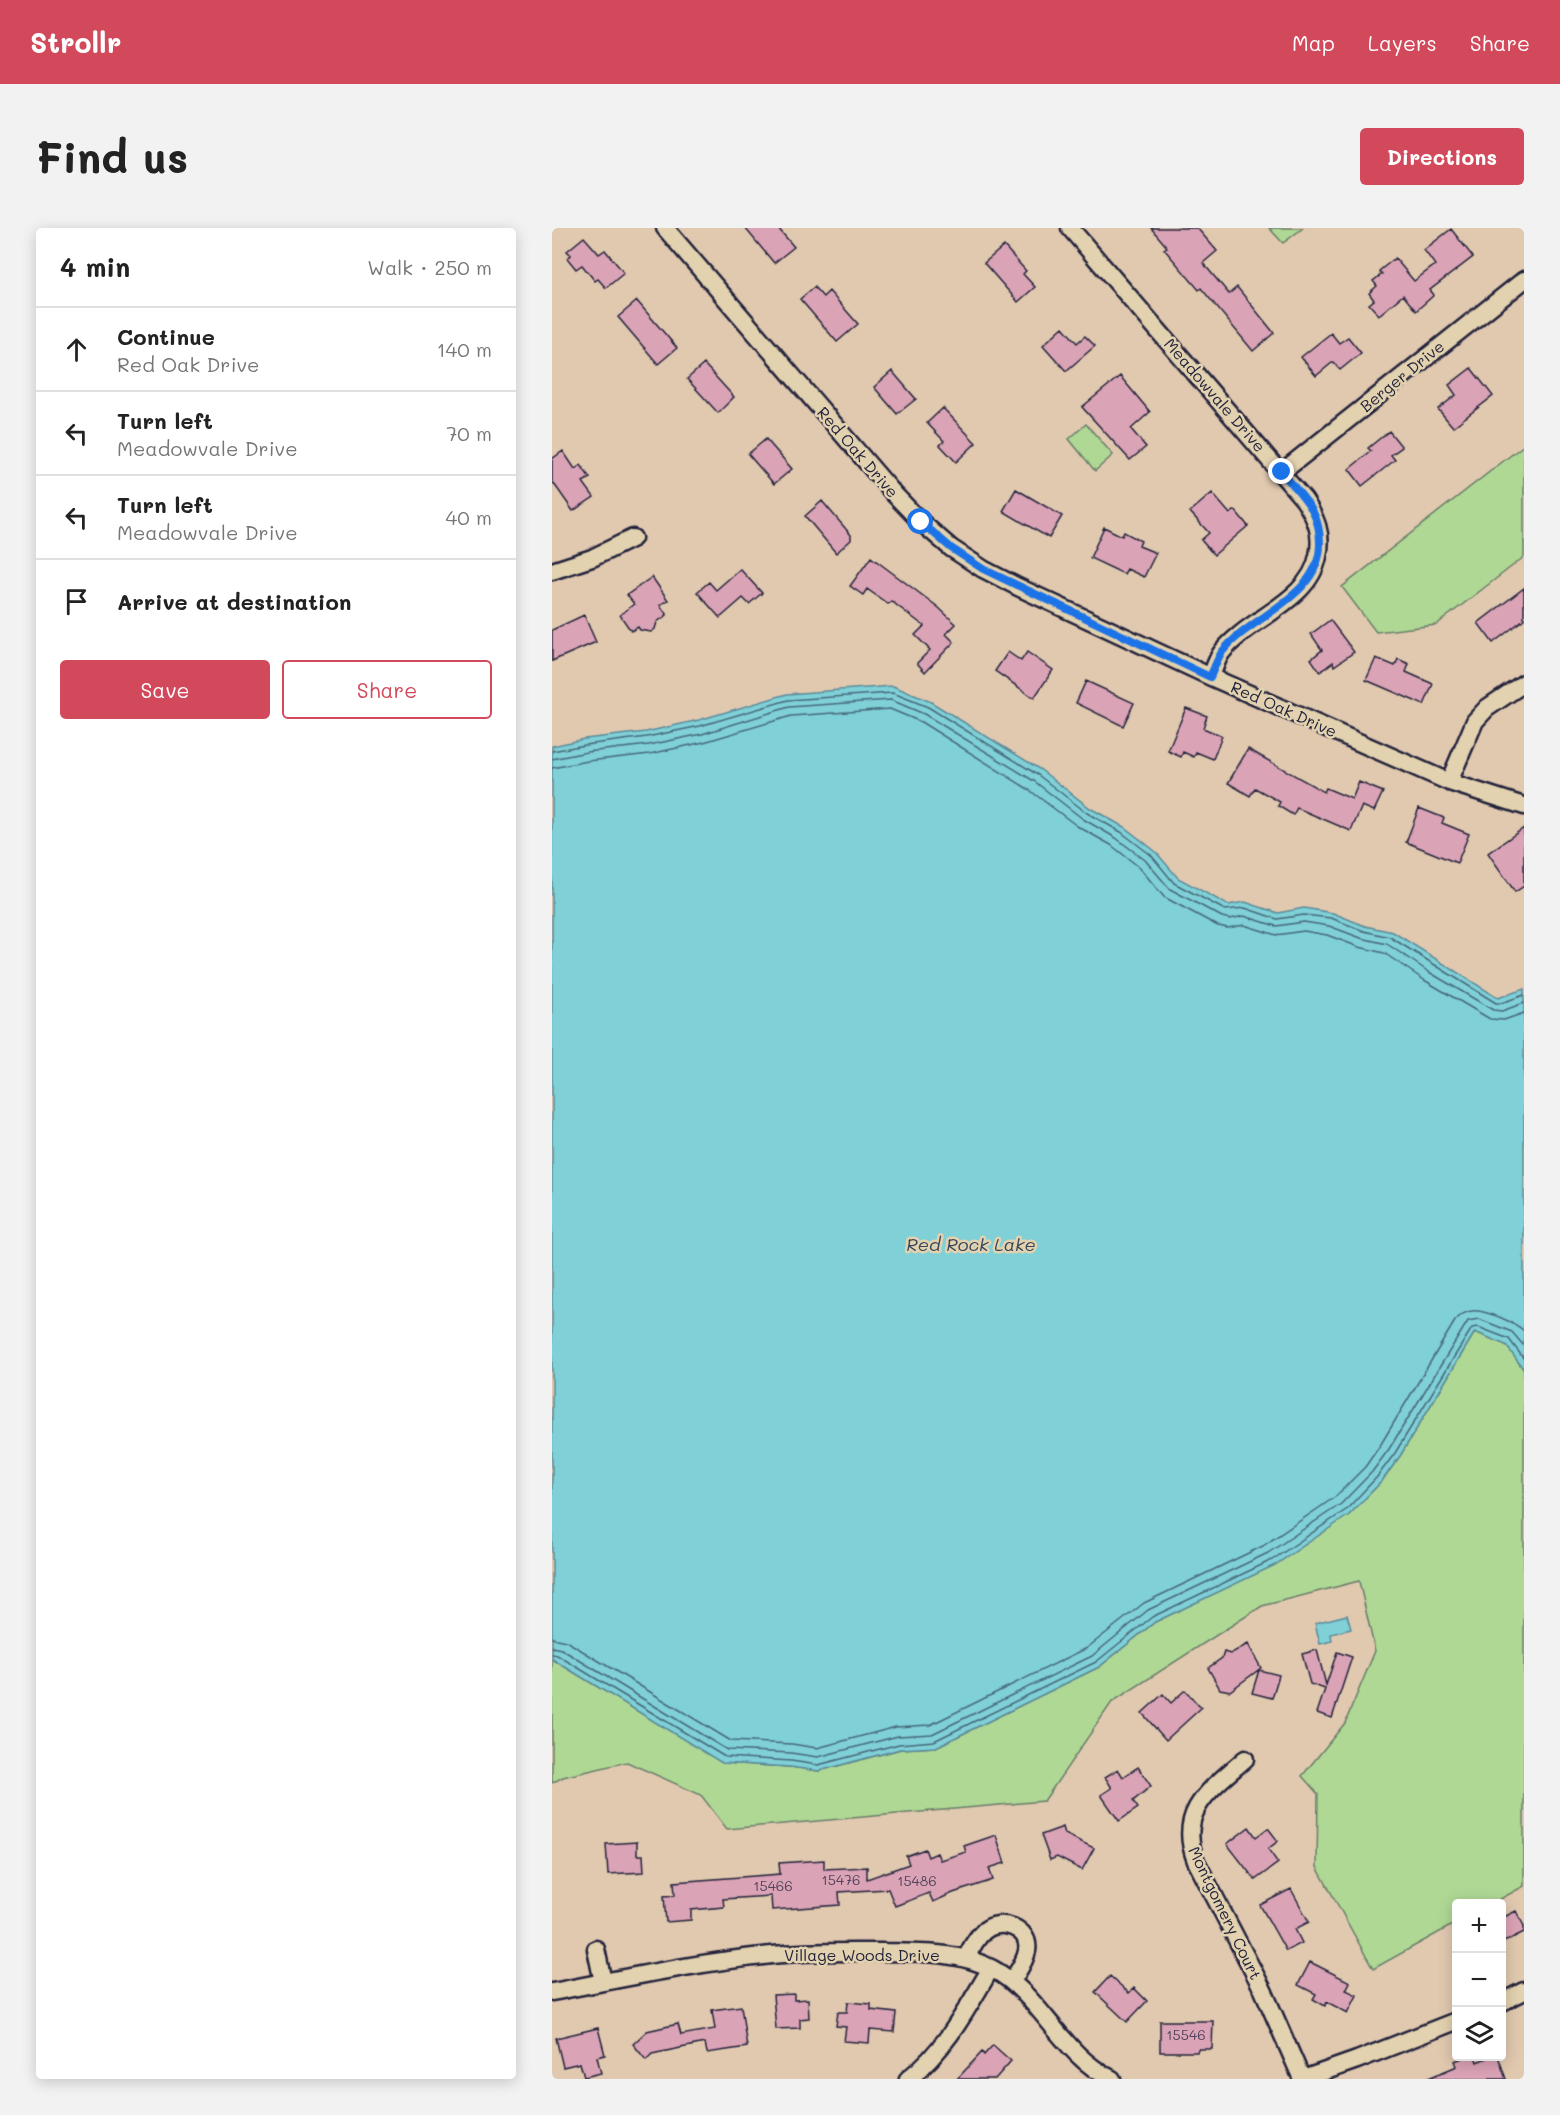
<!DOCTYPE html>
<meta charset="utf-8">
<style>
:root{--surface:#fff;--page:#f2f2f2;--text:#222;--muted:#767676;--line:#e0e0e0;--accent:#d1495b}
body{margin:0;font-family:Mali,sans-serif;background:var(--page);color:var(--text)}
.controls{position:absolute;right:18px;bottom:18px;display:grid;overflow:hidden;border-radius:6px;box-shadow:0 3px 15px #0003}
.controls button{width:54px;height:54px;display:grid;place-items:center;padding:0;border:0;border-bottom:2px solid var(--line);background:var(--surface);color:var(--text);font:30px sans-serif}
.stop{position:absolute;width:18px;height:18px;margin:-14px;border:4px solid #1a73e8;border-radius:50%;background:#fff}
.stop.end{background:#1a73e8;border-color:#fff;box-shadow:0 2px 6px #0008}
.list{margin:0;padding:0;list-style:none}
h2{display:flex;justify-content:space-between;align-items:center;height:78px;margin:0;padding:0 24px;font-size:26px}
h2 small{font-size:20px;font-weight:400;color:var(--muted)}
.list li{display:grid;grid-template-columns:39px 1fr auto;gap:18px;align-items:center;box-sizing:border-box;height:84px;padding:0 24px;border-top:2px solid var(--line)}
.list b{display:block;font-size:22px;white-space:nowrap}
.list p{margin:0;font-size:20px;white-space:nowrap;color:var(--muted)}
.list em{font-size:20px;font-style:normal;color:var(--muted)}
.actions{display:flex;gap:12px;padding:18px 24px}
.actions a{flex:1;padding:14px 0;border:2px solid var(--accent);border-radius:6px;text-align:center;font-size:21px;color:var(--accent)}
.actions .main{background:var(--accent);color:#fff}
.icon{flex:none;width:33px;height:33px;fill:none;stroke:currentColor;stroke-width:2;stroke-linecap:round;stroke-linejoin:round}
.map{position:relative;flex:none;width:972px;height:1851px;overflow:hidden;border-radius:6px}
header{display:flex;align-items:center;gap:36px;box-sizing:border-box;height:84px;padding:0 30px;background:var(--accent);color:#fff}
header strong{font-size:28px}
nav{display:flex;gap:33px;margin-inline-start:auto;font-size:21px}
.intro{display:flex;align-items:center;justify-content:space-between;box-sizing:border-box;height:144px;padding:0 36px}
h1{margin:0;font-size:42px}
.button{padding:15px 27px;border-radius:6px;background:var(--accent);color:#fff;font-size:21px;font-weight:700}
main{display:flex;gap:36px;padding:0 36px}
aside{flex:1;background:var(--surface);border-radius:6px;box-shadow:0 3px 15px #0003}
.map>svg:first-child{display:block}
.green{fill:#afd895;stroke:#687d68;stroke-width:1.5}
.water{fill:#7fd0d7;stroke:#5a8a99;stroke-width:1.5}
.lines{fill:none;stroke-linecap:round;stroke-linejoin:round}
.shore{stroke:#476879;stroke-width:1.5}
.building{fill:#dba3b6;stroke:#22223b;stroke-width:1.5}
.street-casing{stroke:#22223b;stroke-width:21}
.street{stroke:#e3d2af;stroke-width:16}
.route{stroke:#1a73e8;stroke-width:8}
.labels{text-anchor:middle;stroke-width:5;stroke-linejoin:round;paint-order:stroke}
.number-label{font-size:14px;fill:#50425a}
.street-label{font-size:16px;fill:#22223b;stroke:#e3d2af}
.water-label{font-size:18px;font-style:italic;fill:#35455a;stroke:#e3d2af}
</style>
<header>
<strong>Strollr</strong>
<nav><a>Map</a><a>Layers</a><a>Share</a></nav>
</header>
<div class="intro"><h1>Find us</h1><a class="button">Directions</a></div>
<main>
<aside>
<h2>4 min<small>Walk · 250 m</small></h2>
<ul class="list">
<li><svg class="icon" aria-label="ahead" viewBox="0 0 24 24"><path d="M12 20V5M6 11l6-6 6 6"/></svg><div><b>Continue</b><p>Red Oak Drive</p></div><em>140 m</em></li>
<li><svg class="icon" aria-label="left" viewBox="0 0 24 24"><path d="M17 20v-9H6M10 6l-5 5 5 5"/></svg><div><b>Turn left</b><p>Meadowvale Drive</p></div><em>70 m</em></li>
<li><svg class="icon" aria-label="left" viewBox="0 0 24 24"><path d="M17 20v-9H6M10 6l-5 5 5 5"/></svg><div><b>Turn left</b><p>Meadowvale Drive</p></div><em>40 m</em></li>
<li><svg class="icon" aria-label="arrive" viewBox="0 0 24 24"><path d="M6 21V4h12l-3 4 3 4H6"/></svg><div><b>Arrive at destination</b></div></li>
</ul>
<div class="actions"><a class="main">Save</a><a>Share</a></div>
</aside>
<div class="map">
<svg width="972" height="1851" viewBox="0 0 972 1851">
<rect width="100%" height="100%" fill="#e1c9b0"/>
<filter id="ink" filterUnits="userSpaceOnUse"><feTurbulence type="fractalNoise" baseFrequency=".0167" numOctaves="2"/><feDisplacementMap in="SourceGraphic" scale="12" xChannelSelector="R" yChannelSelector="G"/><feConvolveMatrix kernelMatrix="1 2 1 2 8 2 1 2 1" color-interpolation-filters="sRGB"/></filter>
<g filter="url(#ink)">
<path class="green" d="M 717,0 L 751,0 L 731,15 Z
M 534,196 L 561,227 L 543,243 L 517,211 Z
M 972,217 L 972,329 L 884,397 L 824,404 L 790,359 Z
M 923,1104 L 954,1117 L 972,1142 L 972,1658 L 941,1675 L 904,1676 L 904,1695 L 821,1741 L 765,1639 L 766,1566 L 750,1548 L 793,1495 L 823,1423 L 807,1353 L 710,1378 L 560,1474 L 492,1573 L 175,1601 L 149,1567 L 75,1534 L 11,1549 L 0,1555 L 0,1431 L 171,1535 L 238,1539 L 267,1543 L 349,1521 L 384,1519 L 547,1439 L 603,1394 L 653,1370 L 797,1287 L 830,1253 L 848,1228 Z"/>
<path class="water" d="M 341,458 L 379,474 L 489,542 L 538,580 L 572,599 L 603,623 L 626,650 L 676,677 L 693,674 L 726,685 L 752,680 L 781,685 L 813,698 L 841,704 L 946,770 L 972,761 L 972,1142 L 954,1117 L 923,1104 L 848,1228 L 830,1253 L 797,1287 L 723,1337 L 603,1394 L 547,1439 L 384,1519 L 348,1521 L 267,1543 L 238,1539 L 170,1535 L 0,1431 L 0,518 L 32,511 L 94,504 L 147,492 L 235,466 Z
M 795,1387 L 799,1401 L 779,1406 L 780,1413 L 768,1416 L 763,1395 Z"/>
<g class="lines">
<path class="shore" d="M 0,523 L 33,517 L 95,509 L 148,498 L 236,472 L 341,465 L 376,479 L 486,547 L 535,585 L 569,604 L 599,627 L 622,655 L 673,682 L 693,680 L 725,691 L 752,687 L 779,690 L 812,703 L 838,709 L 944,775 L 949,775 L 972,767
M 0,531 L 35,524 L 97,517 L 150,506 L 237,479 L 339,472 L 372,486 L 482,553 L 531,591 L 564,610 L 593,632 L 618,661 L 670,689 L 678,691 L 692,688 L 724,698 L 752,694 L 777,698 L 809,710 L 835,716 L 877,744 L 941,782 L 950,783 L 972,775
M 0,540 L 36,533 L 98,526 L 152,514 L 239,488 L 338,481 L 369,494 L 476,561 L 525,598 L 559,617 L 587,639 L 612,669 L 666,698 L 676,700 L 692,697 L 724,707 L 752,703 L 775,707 L 807,719 L 832,725 L 872,752 L 938,791 L 952,792 L 972,785
M 0,1410 L 14,1413 L 179,1513 L 240,1516 L 265,1520 L 344,1499 L 378,1497 L 535,1420 L 592,1375 L 711,1318 L 783,1269 L 813,1239 L 829,1216 L 903,1093 C 916,1077 930,1083 947,1089 C 956,1093 965,1096 972,1103
M 0,1419 L 9,1421 L 175,1522 L 239,1525 L 266,1529 L 346,1508 L 380,1506 L 540,1428 L 596,1382 L 716,1325 L 789,1276 L 820,1244 L 837,1221 L 916,1093 L 927,1091 L 960,1104 L 972,1118
M 0,1426 L 5,1427 L 173,1529 L 239,1533 L 266,1537 L 347,1516 L 382,1513 L 544,1434 L 600,1389 L 720,1332 L 794,1282 L 825,1249 L 843,1225 L 920,1100 L 926,1099 L 957,1111 L 972,1131"/>
</g>
<path class="building" d="M 193,0 L 226,0 L 242,19 L 222,35 Z
M 599,0 L 645,0 L 665,23 L 651,35 L 677,66 L 685,59 L 722,105 L 701,123 L 649,60 L 647,62 L 612,21 L 615,19 Z
M 899,1 L 921,29 L 878,62 L 882,67 L 864,83 L 851,67 L 827,87 L 817,76 L 822,72 L 817,65 L 825,58 L 821,53 L 830,46 L 827,43 L 843,30 L 862,53 L 883,37 L 872,22 Z
M 32,9 L 47,26 L 53,22 L 72,45 L 54,60 L 46,51 L 43,53 L 30,37 L 24,41 L 15,30 L 19,27 L 15,23 Z
M 452,18 L 474,43 L 471,46 L 483,59 L 466,74 L 432,35 Z
M 262,59 L 271,69 L 277,63 L 306,96 L 285,114 L 248,71 Z
M 85,73 L 125,120 L 106,136 L 66,89 Z
M 511,99 L 525,115 L 533,108 L 543,118 L 514,143 L 491,117 Z
M 779,105 L 787,115 L 796,109 L 809,125 L 788,142 L 781,134 L 764,148 L 749,129 Z
M 152,136 L 182,169 L 166,185 L 135,151 Z
M 919,140 L 941,168 L 901,199 L 886,181 L 904,167 L 897,157 Z
M 340,143 L 364,171 L 345,186 L 322,159 Z
M 568,148 L 598,184 L 579,201 L 594,219 L 578,232 L 530,179 Z
M 391,180 L 424,215 L 404,234 L 388,217 L 392,213 L 375,195 Z
M 837,203 L 850,219 L 839,227 L 843,232 L 810,258 L 797,241 L 819,223 L 816,220 Z
M 214,211 L 240,241 L 222,256 L 196,226 Z
M 11,223 L 23,241 L 29,237 L 38,250 L 31,254 L 42,269 L 21,283 L 0,253 L 0,231 Z
M 464,261 L 510,288 L 497,310 L 451,283 Z
M 660,265 L 678,286 L 683,282 L 696,298 L 662,327 L 649,312 L 657,305 L 638,284 Z
M 270,273 L 299,307 L 299,312 L 284,325 L 253,288 Z
M 552,299 L 570,308 L 572,304 L 589,313 L 587,318 L 604,325 L 592,349 L 575,341 L 572,346 L 538,330 Z
M 319,329 L 386,379 L 404,396 L 394,406 L 402,414 L 373,444 L 365,435 L 378,422 L 363,407 L 372,398 L 339,373 L 336,376 L 315,361 L 311,367 L 298,358 Z
M 188,341 L 210,365 L 197,376 L 191,370 L 168,390 L 145,364 L 157,354 L 164,362 Z
M 100,349 L 116,372 L 108,377 L 115,387 L 105,394 L 103,401 L 99,404 L 88,402 L 86,399 L 79,403 L 68,387 L 82,376 L 75,367 Z
M 972,360 L 972,391 L 941,415 L 926,395 Z
M 32,387 L 44,414 L 0,433 L 0,402 Z
M 778,392 L 802,424 L 782,438 L 781,434 L 768,444 L 759,431 L 770,422 L 759,406 Z
M 456,424 L 469,433 L 475,424 L 501,442 L 482,470 L 443,443 Z
M 824,430 L 843,438 L 846,431 L 857,436 L 854,444 L 881,456 L 872,477 L 814,452 Z
M 534,453 L 582,475 L 571,498 L 524,475 Z
M 634,480 L 655,488 L 651,500 L 670,508 L 661,531 L 644,524 L 642,529 L 631,524 L 629,529 L 616,523 Z
M 696,521 L 772,564 L 774,560 L 800,571 L 807,554 L 831,564 L 822,583 L 810,578 L 799,603 L 745,580 L 741,587 L 726,578 L 728,574 L 703,560 L 698,568 L 676,555 Z
M 867,580 L 892,590 L 890,595 L 917,606 L 905,635 L 854,614 Z
M 972,600 L 972,658 L 963,664 L 936,625 Z
M 696,1416 L 709,1440 L 678,1463 L 668,1461 L 656,1440 L 670,1430 L 672,1424 L 678,1426 Z
M 765,1422 L 774,1457 L 785,1424 L 800,1429 L 780,1490 L 765,1485 L 773,1461 L 758,1456 L 750,1426 Z
M 707,1442 L 727,1447 L 720,1470 L 700,1465 Z
M 633,1462 L 649,1480 L 614,1512 L 590,1485 L 611,1466 L 619,1475 Z
M 586,1539 L 599,1558 L 581,1573 L 586,1580 L 567,1593 L 549,1567 L 560,1560 L 553,1549 L 566,1541 L 571,1549 Z
M 511,1599 L 513,1606 L 542,1620 L 530,1642 L 505,1629 L 498,1632 L 489,1607 Z
M 697,1599 L 704,1609 L 716,1600 L 726,1613 L 716,1621 L 726,1635 L 703,1652 L 675,1616 Z
M 444,1607 L 453,1635 L 437,1640 L 441,1652 L 401,1665 L 381,1674 L 377,1665 L 343,1678 L 336,1661 L 287,1664 L 288,1677 L 220,1682 L 219,1668 L 171,1671 L 172,1679 L 139,1682 L 139,1692 L 114,1694 L 112,1668 L 123,1667 L 122,1654 L 228,1646 L 227,1635 L 272,1632 L 272,1641 L 315,1639 L 315,1651 L 357,1636 L 354,1628 L 373,1621 L 376,1629 L 385,1625 L 388,1632 L 414,1624 L 412,1618 Z
M 85,1614 L 85,1627 L 91,1627 L 92,1644 L 56,1646 L 54,1616 Z
M 739,1661 L 757,1694 L 743,1701 L 750,1715 L 734,1723 L 708,1677 Z
M 964,1683 L 972,1698 L 972,1704 L 950,1715 L 950,1690 Z
M 758,1734 L 798,1754 L 794,1762 L 805,1767 L 796,1785 L 775,1774 L 773,1778 L 761,1771 L 764,1766 L 746,1757 Z
M 558,1748 L 577,1765 L 582,1760 L 595,1773 L 575,1794 L 543,1764 Z
M 242,1766 L 242,1772 L 256,1771 L 257,1790 L 248,1791 L 248,1800 L 224,1801 L 221,1767 Z
M 296,1774 L 319,1776 L 319,1782 L 344,1785 L 342,1804 L 318,1802 L 317,1815 L 292,1813 L 294,1799 L 284,1798 L 286,1784 L 295,1784 Z
M 189,1778 L 195,1819 L 155,1825 L 153,1815 L 100,1826 L 94,1832 L 81,1816 L 95,1803 L 126,1796 L 129,1807 L 163,1801 L 160,1782 Z
M 608,1793 L 661,1793 L 660,1821 L 646,1821 L 645,1824 L 608,1824 Z
M 46,1800 L 53,1827 L 45,1829 L 49,1845 L 32,1849 L 28,1835 L 11,1839 L 4,1810 Z
M 441,1817 L 459,1833 L 443,1851 L 405,1851 L 430,1824 L 432,1827 Z
M 915,1828 L 923,1828 L 925,1834 L 939,1828 L 946,1828 L 954,1851 L 874,1851 L 905,1838 L 903,1833 Z"/>
<g class="lines">
<defs>
<path id="street" d="M 113,0 L 342,266 L 369,294 L 399,320 L 431,341 L 466,359 L 659,449 L 897,554 L 972,578
M 518,0 L 752,272 C 764,290 771,306 766,328 C 758,373 697,390 670,424 C 665,430 662,441 659,449
M 730,244 L 972,52
M 0,343 L 40,330 L 81,310
M 897,554 L 923,493 L 935,480 L 972,455
M 693,1531 C 659,1561 624,1583 644,1633 L 711,1762 L 750,1851
M 44,1721 L 51,1754
M 414,1730 C 419,1720 424,1710 432,1703 C 448,1689 479,1700 475,1723 C 473,1734 466,1743 460,1753
M 0,1764 C 73,1750 147,1734 220,1727 C 256,1723 293,1724 330,1724 C 367,1725 407,1723 441,1741 C 490,1768 509,1827 560,1851
M 950,1774 L 972,1763
M 356,1851 C 393,1823 416,1779 439,1740
M 751,1851 L 805,1832 L 904,1793"/>
</defs>
<use href="#street" class="street-casing"/>
<use href="#street" class="street"/>
</g>
</g>
<g class="lines" filter="url(#ink)">
<path class="route" d="M 369,294 L 399,320 L 431,341 L 658,449 C 662,441 665,431 670,424 C 699,387 769,369 768,315 C 768,304 766,294 761,284 C 753,270 740,257 730,244"/>
</g>
<g class="labels">
<g class="number-label">
<text x="289" y="1657">15476</text>
<text x="365" y="1658">15486</text>
<text x="221" y="1663">15466</text>
<text x="634" y="1812">15546</text>
</g>
<g class="street-label">
<text transform="translate(850 148) rotate(-39)" y="6">Berger Drive</text>
<text transform="translate(663 167) rotate(49)" y="6">Meadowvale Drive</text>
<text transform="translate(306 224) rotate(49)" y="6">Red Oak Drive</text>
<text transform="translate(732 481) rotate(24)" y="6">Red Oak Drive</text>
<text transform="translate(673 1685) rotate(64)" y="6">Montgomery Court</text>
<text x="310" y="1733">Village Woods Drive</text>
</g>
<g class="water-label">
<text x="419" y="1023">Red Rock Lake</text>
</g>
</g>
</svg>
<div class="controls">
<button>+</button>
<button>−</button>
<button><svg class="icon" aria-label="layers" viewBox="0 0 24 24"><path d="M12 4l9 5-9 5-9-5zM3 14l9 5 9-5"/></svg></button>
</div>
<div class="stop" style="left:369px;top:294px"></div>
<div class="stop end" style="left:730px;top:244px"></div>
</div>
</main>
